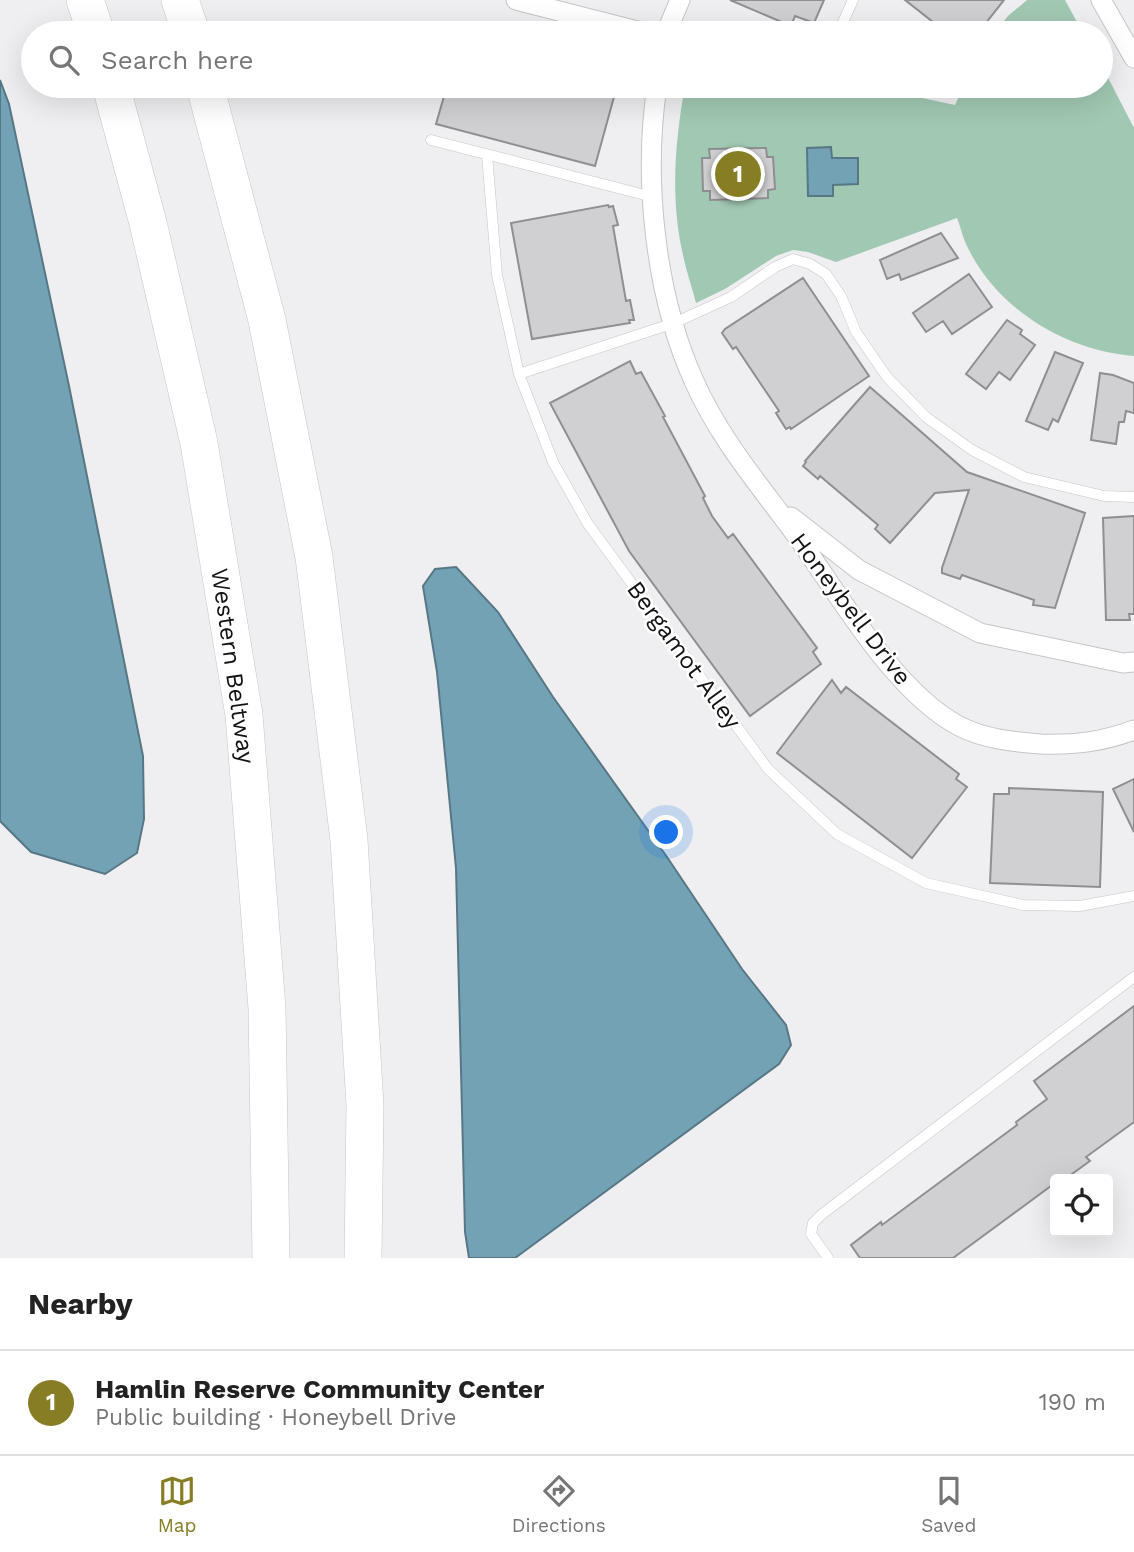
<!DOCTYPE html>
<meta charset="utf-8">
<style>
:root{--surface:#fff;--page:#f6f6f6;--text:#222;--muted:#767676;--line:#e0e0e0;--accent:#877d24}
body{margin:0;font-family:"Work Sans",sans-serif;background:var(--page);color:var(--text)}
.controls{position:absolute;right:21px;bottom:21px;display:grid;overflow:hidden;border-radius:7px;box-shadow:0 7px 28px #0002}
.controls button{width:63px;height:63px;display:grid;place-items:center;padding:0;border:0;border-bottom:2px solid var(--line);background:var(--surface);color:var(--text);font:35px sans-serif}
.you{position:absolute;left:667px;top:833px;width:24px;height:24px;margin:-18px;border:5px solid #fff;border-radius:50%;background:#1a73e8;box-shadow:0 0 0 10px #1a73e833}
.badge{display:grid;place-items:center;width:46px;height:46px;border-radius:50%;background:var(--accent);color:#fff;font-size:23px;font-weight:700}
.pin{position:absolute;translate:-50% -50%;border:4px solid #fff;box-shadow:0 2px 7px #0006}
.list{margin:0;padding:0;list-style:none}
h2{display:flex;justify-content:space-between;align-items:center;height:91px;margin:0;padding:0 28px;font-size:30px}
h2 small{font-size:23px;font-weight:400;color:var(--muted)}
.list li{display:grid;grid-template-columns:46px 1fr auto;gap:21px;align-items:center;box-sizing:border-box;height:105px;padding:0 28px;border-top:2px solid var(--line)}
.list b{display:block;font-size:26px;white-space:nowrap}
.list p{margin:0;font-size:23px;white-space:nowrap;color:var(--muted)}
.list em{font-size:23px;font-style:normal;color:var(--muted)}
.icon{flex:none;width:38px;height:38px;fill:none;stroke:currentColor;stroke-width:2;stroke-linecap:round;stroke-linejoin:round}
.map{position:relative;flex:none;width:1134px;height:1258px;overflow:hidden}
.search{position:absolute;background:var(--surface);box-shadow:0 7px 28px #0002;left:21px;right:21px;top:21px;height:77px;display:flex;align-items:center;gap:18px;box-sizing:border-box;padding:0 24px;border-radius:38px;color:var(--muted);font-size:26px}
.sheet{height:196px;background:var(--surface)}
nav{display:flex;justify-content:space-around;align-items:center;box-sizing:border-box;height:98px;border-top:2px solid var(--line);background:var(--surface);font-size:19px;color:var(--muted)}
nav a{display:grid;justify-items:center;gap:4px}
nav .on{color:var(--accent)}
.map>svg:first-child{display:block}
.green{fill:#a1c8b2}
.water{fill:#74a2b5;stroke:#577785;stroke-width:2}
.building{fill:#d0d0d3;stroke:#8f8f91;stroke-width:2}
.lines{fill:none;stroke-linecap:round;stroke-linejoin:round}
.lane-casing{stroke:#c5c5c8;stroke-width:11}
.street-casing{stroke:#c5c5c8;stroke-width:21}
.highway-casing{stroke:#c5c5c8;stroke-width:38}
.lane{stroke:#fff;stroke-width:10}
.street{stroke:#fff;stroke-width:19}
.highway{stroke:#fff;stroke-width:37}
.labels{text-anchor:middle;stroke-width:5;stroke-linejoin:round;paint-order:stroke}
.street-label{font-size:24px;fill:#131314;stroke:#fff}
</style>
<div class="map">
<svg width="1134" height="1258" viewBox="0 0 1134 1258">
<rect width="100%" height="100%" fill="#efeff1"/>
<path class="green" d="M 1027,0 L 1065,0 L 1083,33 L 994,33 L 1008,16 Z
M 1101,64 L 1134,128 L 1134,356 C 1067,351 998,310 968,248 C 963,239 961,228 957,218 L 836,262 L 808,252 L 793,250 L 776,256 L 725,289 L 696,303 C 692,287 686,271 683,255 C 670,199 675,141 685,86 L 865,86 L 955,105 L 964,86 L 1101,86 Z"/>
<path class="water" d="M 0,80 L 9,104 L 69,386 L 143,756 L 144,819 L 137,853 L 105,874 L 31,852 L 0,821 Z
M 831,147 L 832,158 L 858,158 L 858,184 L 833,185 L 833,196 L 808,196 L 807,148 Z
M 456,567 L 498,612 L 553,697 L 667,857 L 742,969 L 786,1025 L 791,1045 L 779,1064 L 515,1258 L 469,1258 L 465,1232 L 456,868 L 437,672 L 423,586 L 435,569 Z"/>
<path class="building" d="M 730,0 L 824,0 L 814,23 L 795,16 L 791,26 Z
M 905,0 L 1004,0 L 978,33 L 947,33 Z
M 447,86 L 617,86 L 595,166 L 436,124 Z
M 766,148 L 767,157 L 773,157 L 775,189 L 768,190 L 768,198 L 710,200 L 710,191 L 703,191 L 702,158 L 710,158 L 709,149 Z
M 608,205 L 609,207 L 613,206 L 618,225 L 613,226 L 626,301 L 630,300 L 634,320 L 629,320 L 630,323 L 532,339 L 511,223 Z
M 941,233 L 958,258 L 901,280 L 899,274 L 887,279 L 880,260 Z
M 969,274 L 992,307 L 952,334 L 943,321 L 926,332 L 913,313 Z
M 803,278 L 869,376 L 791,429 L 790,427 L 786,429 L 776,413 L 779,411 L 736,347 L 733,349 L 722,333 L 725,329 Z
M 1007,320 L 1022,330 L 1020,334 L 1035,345 L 1010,380 L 999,372 L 986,389 L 966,374 Z
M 1055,352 L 1083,363 L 1058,422 L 1053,419 L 1048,430 L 1026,421 Z
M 630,361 L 636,374 L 641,372 L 665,416 L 663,417 L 705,496 L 703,498 L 712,516 L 728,538 L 733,534 L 817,648 L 813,652 L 821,664 L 750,716 L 629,551 L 550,403 Z
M 1100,373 L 1113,375 L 1134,383 L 1134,413 L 1126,411 L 1124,422 L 1119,422 L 1116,444 L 1091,440 Z
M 870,387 L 967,472 L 1085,513 L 1055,608 L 1033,605 L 1034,600 L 962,575 L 960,579 L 942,573 L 942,568 L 969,490 L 935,493 L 890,543 L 875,529 L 878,525 L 820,476 L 818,479 L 803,466 L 806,462 L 805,461 Z
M 1134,516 L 1134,614 L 1129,614 L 1130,620 L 1106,620 L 1103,518 Z
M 832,680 L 841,693 L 846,687 L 959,774 L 956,779 L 967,787 L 912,858 L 777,753 Z
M 1134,779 L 1134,832 L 1113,789 Z
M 1009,788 L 1103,792 L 1100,887 L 990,883 L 994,794 L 1009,794 Z
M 1134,1006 L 1134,1122 L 1086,1157 L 1090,1161 L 1065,1179 L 1055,1179 L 1055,1183 L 953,1258 L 860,1258 L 851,1245 L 881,1222 L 882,1225 L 1017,1125 L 1016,1122 L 1047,1099 L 1034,1081 Z"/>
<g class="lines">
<defs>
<path id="lane" d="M 838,33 L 853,0
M 431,140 L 653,197
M 487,155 L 497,275 L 519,374 L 553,462 L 588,524 L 768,769 L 837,834 L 926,883 L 1023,905 L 1080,906 L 1134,896
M 519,374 L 674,323 L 731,297 L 775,267 L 793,259 L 810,264 L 826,274 L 841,296 L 856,332 L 887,377 L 926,417 L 972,450 L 1024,477 L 1104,496 L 1134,497
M 828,1258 L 811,1234 L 813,1223 L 821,1215 L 1134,977"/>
<path id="street" d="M 516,0 L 645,33
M 1101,0 L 1134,58
M 666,33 L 680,0
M 657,86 C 643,179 655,295 694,381 C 720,440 762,488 799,539 C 841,598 896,693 959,726 C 984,739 1014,742 1041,744 C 1075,745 1102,742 1134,730
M 791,517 L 859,570 L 980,633 L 1123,663 L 1134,662"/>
<path id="highway" d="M 85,0 L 96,33
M 180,0 L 191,33
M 111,86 L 148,223 L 199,443 L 244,715 L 267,1008 L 271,1258
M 205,86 L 267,320 L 314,557 L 349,840 L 365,1105 L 363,1258"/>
</defs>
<use href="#lane" class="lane-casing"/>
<use href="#street" class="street-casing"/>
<use href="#highway" class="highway-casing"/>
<use href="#lane" class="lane"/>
<use href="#street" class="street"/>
<use href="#highway" class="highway"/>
</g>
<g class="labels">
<g class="street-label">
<text transform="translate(851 609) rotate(53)" y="8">Honeybell Drive</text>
<text transform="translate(684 655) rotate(54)" y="8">Bergamot Alley</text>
<text transform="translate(233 666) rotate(82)" y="8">Western Beltway</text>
</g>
</g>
</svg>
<div class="controls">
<button><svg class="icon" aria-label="locate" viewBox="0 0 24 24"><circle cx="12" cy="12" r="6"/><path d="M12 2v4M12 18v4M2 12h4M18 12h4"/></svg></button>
</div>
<div class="you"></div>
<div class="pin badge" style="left:738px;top:174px">1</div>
<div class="search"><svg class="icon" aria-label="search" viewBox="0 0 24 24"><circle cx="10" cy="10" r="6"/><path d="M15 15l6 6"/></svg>Search here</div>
</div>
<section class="sheet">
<h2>Nearby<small></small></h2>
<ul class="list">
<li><span class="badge">1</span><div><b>Hamlin Reserve Community Center</b><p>Public building · Honeybell Drive</p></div><em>190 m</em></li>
</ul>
</section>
<nav>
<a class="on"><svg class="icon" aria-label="map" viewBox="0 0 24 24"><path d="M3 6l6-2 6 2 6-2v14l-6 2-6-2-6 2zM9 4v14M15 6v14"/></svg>Map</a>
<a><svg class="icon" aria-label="directions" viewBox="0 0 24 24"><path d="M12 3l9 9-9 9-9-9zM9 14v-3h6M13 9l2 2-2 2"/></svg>Directions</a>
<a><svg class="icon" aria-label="saved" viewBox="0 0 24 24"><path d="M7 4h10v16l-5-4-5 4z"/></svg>Saved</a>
</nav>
